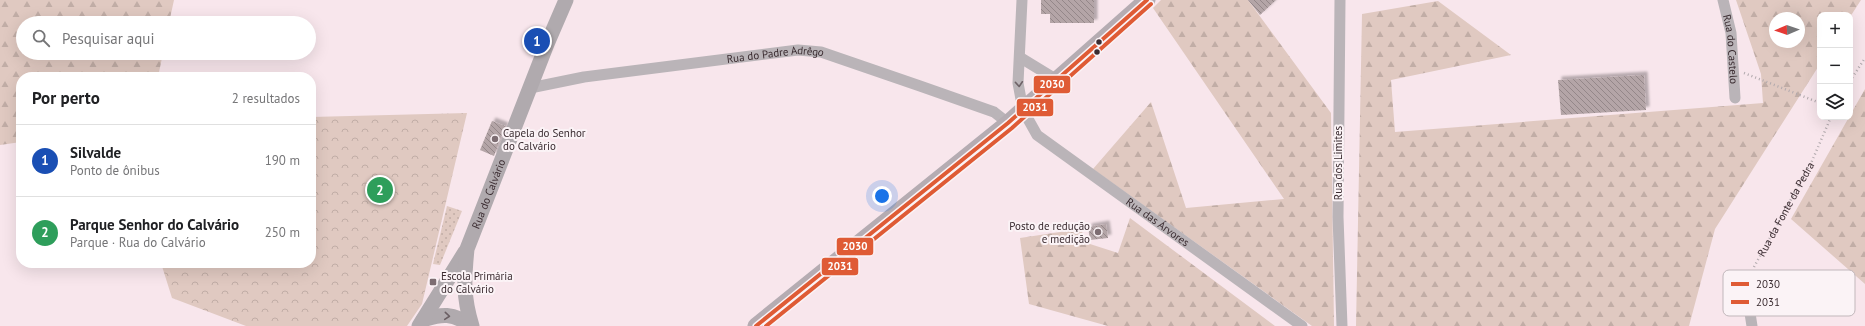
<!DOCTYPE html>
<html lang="pt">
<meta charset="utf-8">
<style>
:root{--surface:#fff;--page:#f2f2f2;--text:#202124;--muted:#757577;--line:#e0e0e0;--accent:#7c3aed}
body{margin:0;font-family:"PT Sans",sans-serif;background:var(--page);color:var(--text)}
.controls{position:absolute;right:12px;top:12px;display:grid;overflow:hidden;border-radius:8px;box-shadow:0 4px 16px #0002}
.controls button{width:36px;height:36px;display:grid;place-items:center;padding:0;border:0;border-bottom:1px solid var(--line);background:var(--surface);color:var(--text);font:20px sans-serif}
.compass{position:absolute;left:1769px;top:12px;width:36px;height:36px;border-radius:50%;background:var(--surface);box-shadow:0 4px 16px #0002;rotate:268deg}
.you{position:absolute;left:882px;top:196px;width:14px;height:14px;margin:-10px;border:3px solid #fff;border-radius:50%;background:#1a73e8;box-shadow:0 0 0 6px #1a73e833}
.badge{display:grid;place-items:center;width:26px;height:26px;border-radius:50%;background:var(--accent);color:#fff;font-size:13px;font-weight:700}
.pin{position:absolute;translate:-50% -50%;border:2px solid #fff;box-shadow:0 1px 4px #0006}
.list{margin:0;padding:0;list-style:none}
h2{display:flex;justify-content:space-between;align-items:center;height:52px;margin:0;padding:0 16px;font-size:17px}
h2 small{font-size:13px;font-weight:400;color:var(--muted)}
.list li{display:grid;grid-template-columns:26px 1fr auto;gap:12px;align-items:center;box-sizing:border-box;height:72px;padding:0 16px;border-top:1px solid var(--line)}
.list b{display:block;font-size:15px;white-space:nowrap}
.list p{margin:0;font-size:13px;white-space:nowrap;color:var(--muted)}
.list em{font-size:13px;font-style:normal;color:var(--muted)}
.icon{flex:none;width:22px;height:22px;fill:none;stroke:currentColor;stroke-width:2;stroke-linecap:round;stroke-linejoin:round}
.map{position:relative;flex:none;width:1865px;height:326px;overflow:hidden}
.search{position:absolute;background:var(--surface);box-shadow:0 4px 16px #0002;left:16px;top:16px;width:300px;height:44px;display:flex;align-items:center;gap:10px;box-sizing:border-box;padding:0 14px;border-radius:22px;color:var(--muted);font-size:15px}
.panel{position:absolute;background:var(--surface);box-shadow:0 4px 16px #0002;left:16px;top:72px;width:300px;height:196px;border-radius:16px}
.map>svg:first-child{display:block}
.forest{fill:url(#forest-firs);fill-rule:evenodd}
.park{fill:url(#park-crowns)}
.garden{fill:url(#garden-dots)}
.building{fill:url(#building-back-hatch);filter:url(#shadow)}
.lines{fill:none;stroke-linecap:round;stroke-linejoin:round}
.path{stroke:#b1a9ad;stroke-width:2.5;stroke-dasharray:1 3;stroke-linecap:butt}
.street{stroke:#bab4b8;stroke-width:11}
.secondary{stroke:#b0aaae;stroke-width:15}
.primary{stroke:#b5acb2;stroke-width:17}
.bus-1-casing{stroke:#fbf3f6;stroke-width:7}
.bus-2-casing{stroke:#fbf3f6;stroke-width:7}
.bus-1{stroke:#df5b35;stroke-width:4}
.bus-2{stroke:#df5b35;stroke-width:4}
.oneway{stroke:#6e6267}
.oneway2{stroke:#6a5e63}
.bus-dot{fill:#3b2c31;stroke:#fbf3f6;stroke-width:1.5}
.poi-dot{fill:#7d6d72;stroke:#fbf3f6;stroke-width:1.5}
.labels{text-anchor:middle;stroke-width:4;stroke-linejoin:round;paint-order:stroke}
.street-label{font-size:11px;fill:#3b2c31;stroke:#fbf3f6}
.poi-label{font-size:11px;fill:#3b2c31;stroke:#fbf3f6;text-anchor:start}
.key{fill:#fbf3f6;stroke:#c1b7bb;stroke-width:1}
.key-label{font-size:11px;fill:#3b2c31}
.line-badge{stroke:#fbf3f6;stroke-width:1.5}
.badge-label{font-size:11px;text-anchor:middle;font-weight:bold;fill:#fff}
</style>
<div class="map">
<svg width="1865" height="326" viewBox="0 0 1865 326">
<defs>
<pattern id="forest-firs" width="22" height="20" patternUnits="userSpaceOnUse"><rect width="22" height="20" fill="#e0c9c1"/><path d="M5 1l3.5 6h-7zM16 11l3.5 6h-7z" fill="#c1ada6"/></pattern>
<pattern id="park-crowns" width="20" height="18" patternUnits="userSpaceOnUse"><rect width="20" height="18" fill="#e0c9c1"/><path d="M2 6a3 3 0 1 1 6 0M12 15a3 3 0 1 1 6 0" fill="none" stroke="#c1ada6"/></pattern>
<pattern id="garden-dots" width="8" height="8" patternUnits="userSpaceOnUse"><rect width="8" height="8" fill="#e0c9c1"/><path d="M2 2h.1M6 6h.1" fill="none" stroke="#c1ada6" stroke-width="1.8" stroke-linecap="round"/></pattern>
<pattern id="building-back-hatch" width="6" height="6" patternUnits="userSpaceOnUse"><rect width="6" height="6" fill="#b4a5a7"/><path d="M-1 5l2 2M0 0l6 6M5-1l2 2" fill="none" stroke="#948789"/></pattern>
<filter id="shadow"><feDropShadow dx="3.5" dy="-3.5" stdDeviation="1" flood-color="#0004"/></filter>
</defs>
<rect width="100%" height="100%" fill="#f8e6ec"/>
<path class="forest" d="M 0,0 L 174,0 L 169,23 L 23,23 L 23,53 L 163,53 L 158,77 L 21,77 L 21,142 L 0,145 Z
M 1161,0 L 1248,0 L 1331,113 L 1334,326 L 1312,326 L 1093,169 L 1151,102 L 1186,208 L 1284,199 L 1153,8 Z
M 1736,0 L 1861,0 L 1850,17 L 1850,15 L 1820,15 L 1820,64 L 1715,229 L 1689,326 L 1356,326 L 1362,14 L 1438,1 L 1511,55 L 1391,80 L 1395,132 L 1763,103 L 1761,74 ZM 1775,18 L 1799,18 L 1799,42 L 1775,42 Z
M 1865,89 L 1865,284 L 1791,219 Z
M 1130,218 L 1275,326 L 1108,326 L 1029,304 L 1020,238 L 1080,229 L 1090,244 L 1118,253 Z"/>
<path class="park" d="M 467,113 L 422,304 L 407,326 L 246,326 L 172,298 L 161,263 L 311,263 L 311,117 Z"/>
<path class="garden" d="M 447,206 L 462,211 L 440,265 L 433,264 Z"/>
<path class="building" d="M 1041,0 L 1094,0 L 1094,23 L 1050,23 L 1050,14 L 1041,14 Z
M 1248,0 L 1276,0 L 1260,15 Z
M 1644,75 L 1646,110 L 1561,115 L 1558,80 Z
M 492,121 L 505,126 L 494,156 L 480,150 Z
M 1106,224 L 1108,238 L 1090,240 L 1088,227 Z"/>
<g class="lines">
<g class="path">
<path d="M 1744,73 L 1820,103"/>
<path d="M 1850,81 L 1865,58"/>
<path id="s1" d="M 1754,267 L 1812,161 L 1831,117"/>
</g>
<g class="street">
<path id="s2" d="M 1022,0 L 1018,83 L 1023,110 L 1037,135 L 1302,326"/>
<path d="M 1340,0 L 1338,217 L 1342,326"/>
<path id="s3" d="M 1723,0 L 1731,33 L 1735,98"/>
<path d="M 1021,58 L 1057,80"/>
<path id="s4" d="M 530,88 L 584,77 L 798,50 L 821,52 L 920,86 L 994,112 L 1008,123"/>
<path d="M 1749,276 L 1747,294 L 1752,326"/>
</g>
<g class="secondary">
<path d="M 423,320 C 440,314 455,312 469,326"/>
<path d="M 419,326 L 465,252"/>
<path id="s5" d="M 472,326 C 463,297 464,279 467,249 L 547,44 L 566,0"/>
</g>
<path class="primary" d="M 756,326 L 1008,123 L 1147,0"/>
<defs>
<path id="bus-1" d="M 756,326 L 1008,123 L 1147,0"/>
<path id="bus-2" d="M 766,326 L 1012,128 L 1151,4"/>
</defs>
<use href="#bus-1" class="bus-1-casing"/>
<use href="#bus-2" class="bus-2-casing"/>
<use href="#bus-1" class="bus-1"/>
<use href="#bus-2" class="bus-2"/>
</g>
<defs><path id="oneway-chevron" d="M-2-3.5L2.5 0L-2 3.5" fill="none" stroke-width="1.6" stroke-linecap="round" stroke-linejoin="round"/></defs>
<use class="oneway" href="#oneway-chevron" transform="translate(1019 84) rotate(86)"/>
<use class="oneway2" href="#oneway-chevron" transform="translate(447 316) rotate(5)"/>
<g class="bus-dot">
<circle cx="1099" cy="42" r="3.5"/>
<circle cx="1097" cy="52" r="3.5"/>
</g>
<g class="poi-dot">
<circle cx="495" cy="139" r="4"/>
<circle cx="1098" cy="232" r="4"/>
<rect x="429" y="278" width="8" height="8" rx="2"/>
</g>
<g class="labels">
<g class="street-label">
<text dy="4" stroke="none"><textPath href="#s3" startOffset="50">Rua do Castelo</textPath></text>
<text dy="4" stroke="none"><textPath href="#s4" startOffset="248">Rua do Padre Adrêgo</textPath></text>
<text transform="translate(1338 163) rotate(-90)" y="4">Rua dos Limites</text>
<text dy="4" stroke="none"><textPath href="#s5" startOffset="137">Rua do Calvário</textPath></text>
<text dy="4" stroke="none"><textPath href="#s1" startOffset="66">Rua da Fonte da Pedra</textPath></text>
<text dy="4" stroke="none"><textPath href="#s2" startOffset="288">Rua das Árvores</textPath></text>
</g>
<g class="poi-label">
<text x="503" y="137">Capela do Senhor<tspan x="503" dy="13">do Calvário</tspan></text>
<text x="1090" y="230" text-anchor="end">Posto de redução<tspan x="1090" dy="13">e medição</tspan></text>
<text x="441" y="280">Escola Primária<tspan x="441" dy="13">do Calvário</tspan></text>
</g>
</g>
<rect x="1723" y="270" width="132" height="46" rx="6" class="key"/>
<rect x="1731" y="282" width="18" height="4" fill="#df5b35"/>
<rect x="1731" y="300" width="18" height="4" fill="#df5b35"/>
<g class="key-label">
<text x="1756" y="288">2030</text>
<text x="1756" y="306">2031</text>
</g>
<g class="line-badge">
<rect x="1033" y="75" width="38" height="19" rx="4" fill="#df5b35"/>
<rect x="1016" y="98" width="38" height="19" rx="4" fill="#df5b35"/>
<rect x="836" y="237" width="38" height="19" rx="4" fill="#df5b35"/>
<rect x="821" y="257" width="38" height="19" rx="4" fill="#df5b35"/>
</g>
<g class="badge-label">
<text x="1052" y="88">2030</text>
<text x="1035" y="111">2031</text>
<text x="855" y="250">2030</text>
<text x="840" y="270">2031</text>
</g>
</svg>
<div class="controls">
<button>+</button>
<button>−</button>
<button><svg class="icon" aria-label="layers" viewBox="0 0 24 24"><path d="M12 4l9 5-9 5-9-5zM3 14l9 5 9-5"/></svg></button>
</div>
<svg class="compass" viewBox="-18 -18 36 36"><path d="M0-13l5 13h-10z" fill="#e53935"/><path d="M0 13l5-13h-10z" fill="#757577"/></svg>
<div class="you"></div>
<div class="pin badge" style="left:537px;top:41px;background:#1a4fb4">1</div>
<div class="pin badge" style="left:380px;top:190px;background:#2e9e5b">2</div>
<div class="search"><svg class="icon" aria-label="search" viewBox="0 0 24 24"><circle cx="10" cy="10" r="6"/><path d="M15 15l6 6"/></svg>Pesquisar aqui</div>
<section class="panel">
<h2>Por perto<small>2 resultados</small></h2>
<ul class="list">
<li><span class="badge" style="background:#1a4fb4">1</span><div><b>Silvalde</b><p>Ponto de ônibus</p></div><em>190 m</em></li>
<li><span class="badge" style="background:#2e9e5b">2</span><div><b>Parque Senhor do Calvário</b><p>Parque · Rua do Calvário</p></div><em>250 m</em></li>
</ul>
</section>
</div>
